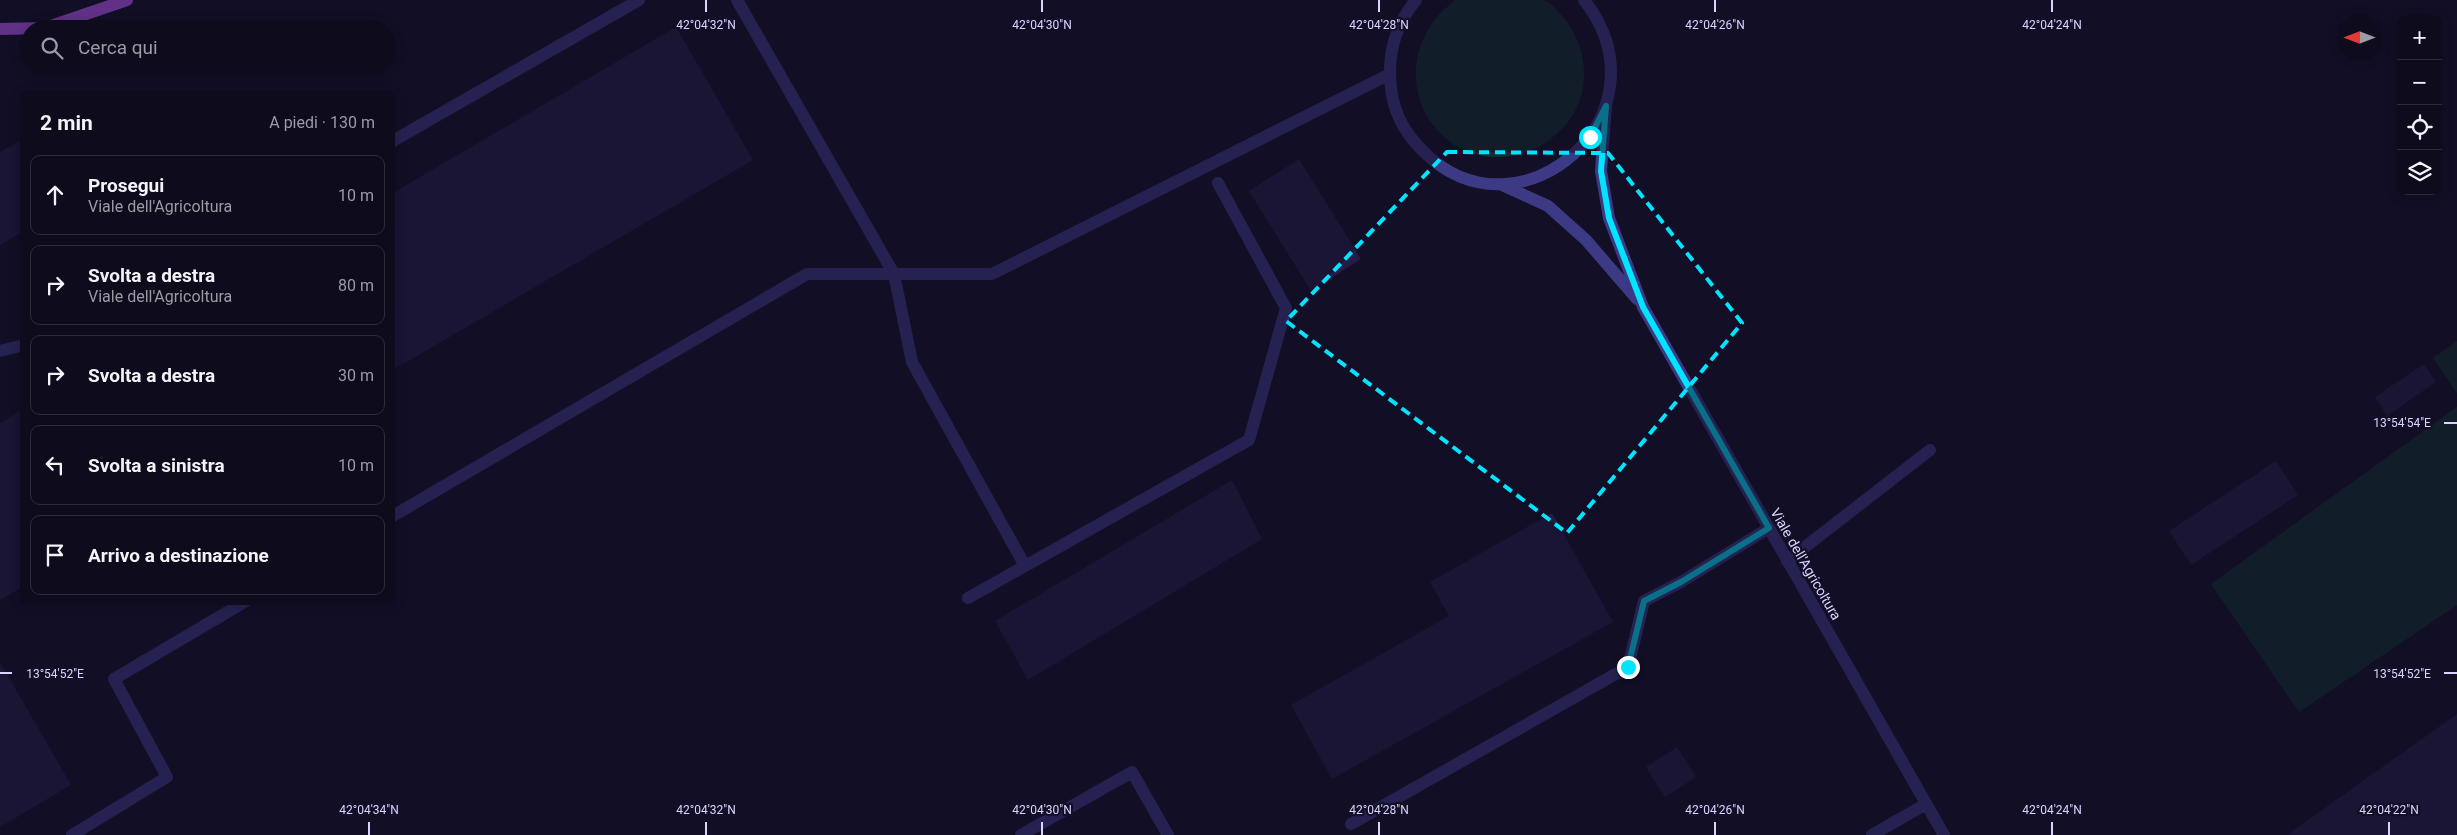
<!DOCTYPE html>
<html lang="it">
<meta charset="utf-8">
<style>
:root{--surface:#0e0b1c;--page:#1c1929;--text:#f1f3f6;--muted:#9b9ba3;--line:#2e2b3b}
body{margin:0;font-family:Roboto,sans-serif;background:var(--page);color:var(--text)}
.controls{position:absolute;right:15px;top:15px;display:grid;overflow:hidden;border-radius:10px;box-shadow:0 2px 12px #0003}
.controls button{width:45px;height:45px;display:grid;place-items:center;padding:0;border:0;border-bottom:1px solid var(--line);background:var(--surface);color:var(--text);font:25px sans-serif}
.compass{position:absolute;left:2337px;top:15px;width:45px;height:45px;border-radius:50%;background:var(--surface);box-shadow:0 2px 12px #0003;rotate:270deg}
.stop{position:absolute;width:15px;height:15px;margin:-11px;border:4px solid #00e5ff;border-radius:50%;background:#fff}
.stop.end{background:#00e5ff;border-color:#fff;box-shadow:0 1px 5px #0008}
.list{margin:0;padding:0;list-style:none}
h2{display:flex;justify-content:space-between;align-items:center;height:65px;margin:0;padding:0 20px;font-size:21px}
h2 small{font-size:16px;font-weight:400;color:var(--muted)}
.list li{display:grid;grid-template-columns:32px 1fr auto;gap:15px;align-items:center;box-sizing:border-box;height:80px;margin:0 10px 10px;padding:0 10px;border:1px solid var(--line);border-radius:10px}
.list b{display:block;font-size:19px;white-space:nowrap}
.list p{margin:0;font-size:16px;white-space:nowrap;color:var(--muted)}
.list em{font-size:16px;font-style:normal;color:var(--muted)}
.icon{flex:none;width:28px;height:28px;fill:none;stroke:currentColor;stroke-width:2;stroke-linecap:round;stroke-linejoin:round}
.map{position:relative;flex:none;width:2457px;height:835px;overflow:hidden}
.search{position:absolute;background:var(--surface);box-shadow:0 2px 12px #0003;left:20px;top:20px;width:375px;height:55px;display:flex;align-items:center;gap:12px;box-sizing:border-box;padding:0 18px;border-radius:28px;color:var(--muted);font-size:19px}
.panel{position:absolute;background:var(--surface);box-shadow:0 2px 12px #0003;left:20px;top:90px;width:375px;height:515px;border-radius:10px}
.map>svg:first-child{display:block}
.green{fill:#12302f}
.building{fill:#241b47}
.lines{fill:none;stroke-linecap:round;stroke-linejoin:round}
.minor{stroke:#3d3a85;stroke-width:12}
.major{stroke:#c25bff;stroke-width:12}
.route{stroke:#00e5ff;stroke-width:6}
.marked{fill:none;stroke:#00e5ff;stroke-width:4;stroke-dasharray:10 6;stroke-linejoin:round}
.ticks{fill:none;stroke:#d9d4ff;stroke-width:2}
.labels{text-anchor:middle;stroke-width:4.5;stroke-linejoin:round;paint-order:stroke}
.street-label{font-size:14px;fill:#d9d4ff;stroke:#130f26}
.ticks-label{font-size:12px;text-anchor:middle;fill:#d9d4ff;stroke:#130f26;stroke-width:4.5;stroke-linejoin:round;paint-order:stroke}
</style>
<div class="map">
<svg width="2457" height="835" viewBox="0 0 2457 835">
<rect width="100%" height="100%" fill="#130f26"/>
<path class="green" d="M 1456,0 C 1477,0 1499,0 1520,0 C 1527,0 1537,0 1543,0 C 1551,2 1558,11 1563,17 C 1587,45 1592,88 1570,119 C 1541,160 1479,172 1441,134 C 1401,94 1411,31 1456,0 Z
M 2457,341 L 2457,393 L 2433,358 Z
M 2457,407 L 2457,605 L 2299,712 L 2211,584 Z"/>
<path class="building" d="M 676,27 L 753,160 L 391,371 L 391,194 Z
M 24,139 L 24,231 L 0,245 L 0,152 Z
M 1299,159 L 1361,259 L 1311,291 L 1249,191 Z
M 2424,364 L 2436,382 L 2387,416 L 2375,397 Z
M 24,409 L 24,586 L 0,600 L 0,423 Z
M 2276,461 L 2298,495 L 2191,565 L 2169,531 Z
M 1232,480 L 1262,539 L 1028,680 L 995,621 Z
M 1552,513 L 1613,622 L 1332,779 L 1291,705 L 1449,616 L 1430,582 Z
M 0,662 L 71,785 L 0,827 Z
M 2457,714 L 2457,835 L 2287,835 Z
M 1677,747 L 1696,777 L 1665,797 L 1646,767 Z"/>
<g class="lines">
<path class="minor" d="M 737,0 L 894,274 L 912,362 L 1025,566
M 1416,0 C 1393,28 1386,60 1392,95 C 1396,118 1408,137 1425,153 C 1521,246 1673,113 1584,0
M 1606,106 L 1601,171 L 1609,218 L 1643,307 L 1944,835
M 391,142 L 639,0
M 1500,184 L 1548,206 L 1586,240 L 1637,299
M 0,351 L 24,345
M 391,517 L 807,274 L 992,274 L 1388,75
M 1787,561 L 1930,450
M 968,598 L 1249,440 L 1286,308 L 1218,183
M 1351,824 L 1628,667 L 1644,601 L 1681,582 L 1769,528
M 72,835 L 167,777 L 114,679 L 246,601
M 1021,835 L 1132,772 L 1168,835
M 1872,835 L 1926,804"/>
<path class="major" d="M 0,29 L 45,28 L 127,0"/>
</g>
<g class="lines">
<path class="route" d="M 1590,137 L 1606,106 L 1601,171 L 1609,218 L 1643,307 L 1769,528 L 1681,582 L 1644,601 L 1628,667"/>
</g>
<path d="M0 0H2457V835H0ZM 1447,152 L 1608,153 L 1742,323 L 1567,533 L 1286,321 Z" fill="#130f26" fill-opacity=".55" fill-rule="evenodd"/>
<path class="marked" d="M 1447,152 L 1608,153 L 1742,323 L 1567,533 L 1286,321 Z"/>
<path class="ticks" d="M 706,0 L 706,12M 1042,0 L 1042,12M 1379,0 L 1379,12M 1715,0 L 1715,12M 2052,0 L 2052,12M 2444,423 L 2457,423M 0,673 L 12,673M 2444,673 L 2457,673M 369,822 L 369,835M 706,822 L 706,835M 1042,822 L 1042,835M 1379,822 L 1379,835M 1715,822 L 1715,835M 2052,822 L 2052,835M 2389,822 L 2389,835"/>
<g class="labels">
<g class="street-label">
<text transform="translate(1806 564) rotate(60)" y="5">Viale dell'Agricoltura</text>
</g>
</g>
<g class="ticks-label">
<text x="706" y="29">42°04'32"N</text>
<text x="1042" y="29">42°04'30"N</text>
<text x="1379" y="29">42°04'28"N</text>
<text x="1715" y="29">42°04'26"N</text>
<text x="2052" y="29">42°04'24"N</text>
<text x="2402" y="427">13°54'54"E</text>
<text x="2402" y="678">13°54'52"E</text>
<text x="55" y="678">13°54'52"E</text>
<text x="369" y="814">42°04'34"N</text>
<text x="706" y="814">42°04'32"N</text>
<text x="1042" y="814">42°04'30"N</text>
<text x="1379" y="814">42°04'28"N</text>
<text x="1715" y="814">42°04'26"N</text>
<text x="2052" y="814">42°04'24"N</text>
<text x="2389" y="814">42°04'22"N</text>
</g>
</svg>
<div class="controls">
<button>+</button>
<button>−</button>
<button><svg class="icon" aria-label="locate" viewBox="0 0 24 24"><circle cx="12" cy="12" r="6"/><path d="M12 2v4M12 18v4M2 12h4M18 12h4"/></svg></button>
<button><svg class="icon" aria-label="layers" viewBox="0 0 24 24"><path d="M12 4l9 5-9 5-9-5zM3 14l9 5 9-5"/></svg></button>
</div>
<svg class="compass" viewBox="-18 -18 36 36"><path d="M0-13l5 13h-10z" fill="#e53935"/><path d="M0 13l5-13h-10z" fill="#9b9ba3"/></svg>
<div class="stop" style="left:1590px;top:137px"></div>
<div class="stop end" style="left:1628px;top:667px"></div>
<div class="search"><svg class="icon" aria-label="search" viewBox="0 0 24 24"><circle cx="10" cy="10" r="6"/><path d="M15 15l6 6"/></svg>Cerca qui</div>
<section class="panel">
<h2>2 min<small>A piedi · 130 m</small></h2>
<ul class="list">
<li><svg class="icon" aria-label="ahead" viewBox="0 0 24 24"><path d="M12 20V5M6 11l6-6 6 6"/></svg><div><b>Prosegui</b><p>Viale dell'Agricoltura</p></div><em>10 m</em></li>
<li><svg class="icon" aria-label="right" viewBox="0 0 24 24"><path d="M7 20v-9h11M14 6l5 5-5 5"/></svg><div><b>Svolta a destra</b><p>Viale dell'Agricoltura</p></div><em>80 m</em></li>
<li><svg class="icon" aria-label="right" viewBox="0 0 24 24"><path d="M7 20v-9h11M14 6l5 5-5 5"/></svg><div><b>Svolta a destra</b></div><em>30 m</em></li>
<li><svg class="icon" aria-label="left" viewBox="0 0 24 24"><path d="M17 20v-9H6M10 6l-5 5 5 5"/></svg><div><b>Svolta a sinistra</b></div><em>10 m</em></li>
<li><svg class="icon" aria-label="arrive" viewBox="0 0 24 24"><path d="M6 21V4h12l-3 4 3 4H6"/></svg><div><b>Arrivo a destinazione</b></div></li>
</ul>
</section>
</div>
